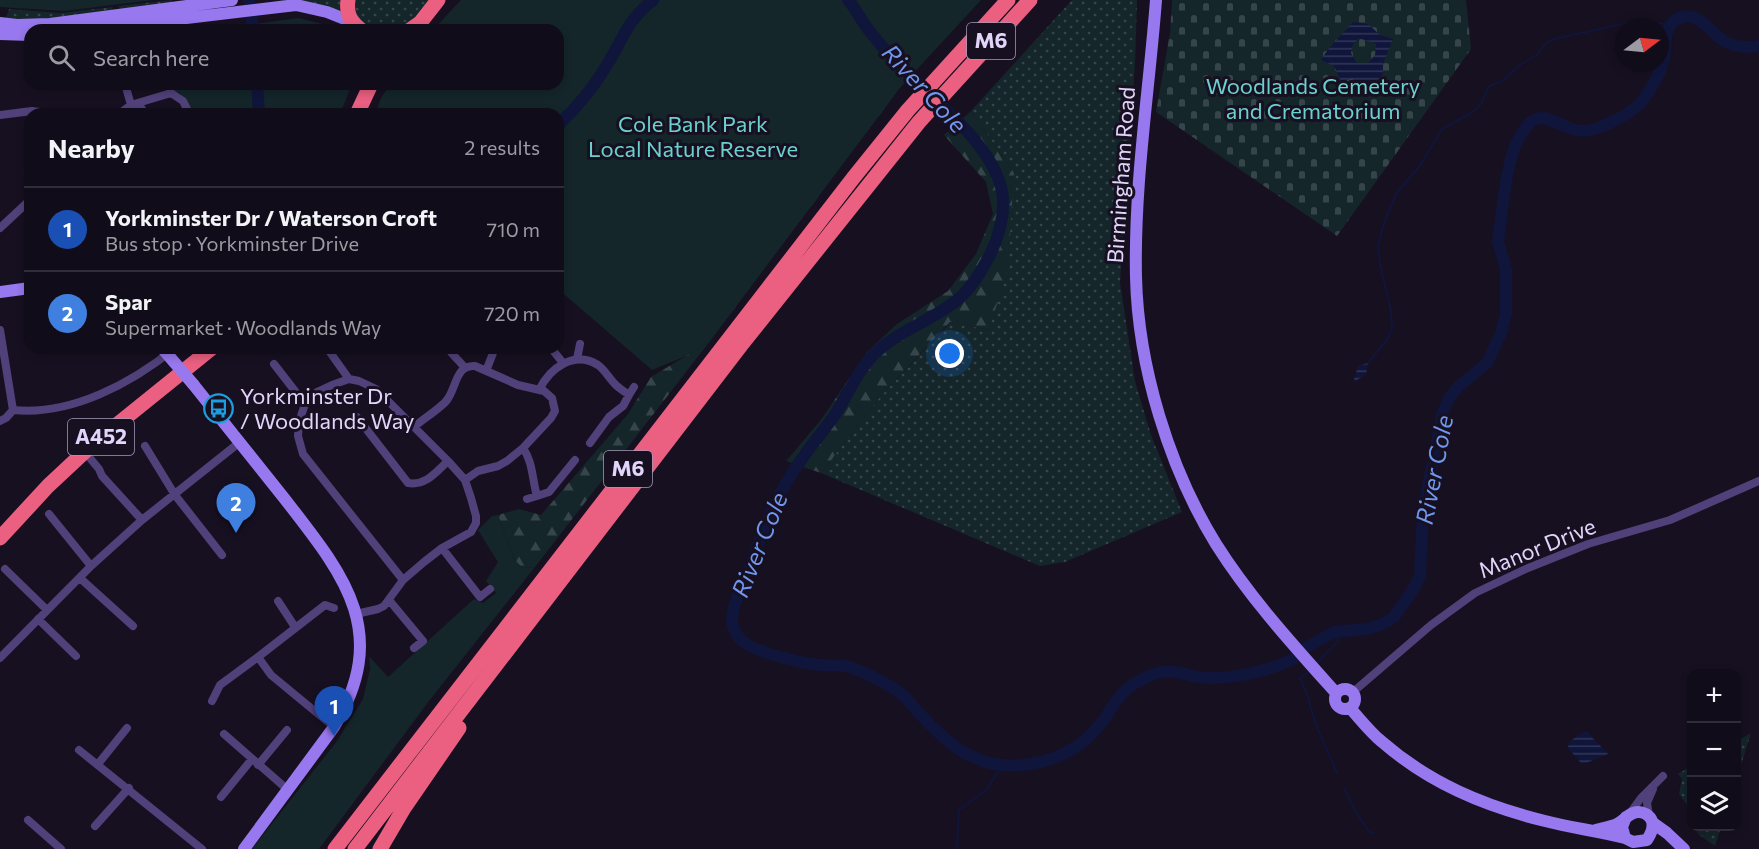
<!DOCTYPE html>
<meta charset="utf-8">
<style>
:root{--surface:#110c19;--page:#1e1a26;--text:#f1f3f6;--muted:#9c9ba2;--line:#302c38;--accent:#db2777}
body{margin:0;font-family:Commissioner,sans-serif;background:var(--page);color:var(--text)}
.controls{position:absolute;right:18px;bottom:18px;display:grid;overflow:hidden;border-radius:12px;box-shadow:0 3px 9px #0003}
.controls button{width:54px;height:54px;display:grid;place-items:center;padding:0;border:0;border-bottom:2px solid var(--line);background:var(--surface);color:var(--text);font:30px sans-serif}
.compass{position:absolute;left:1615px;top:18px;width:54px;height:54px;border-radius:50%;background:var(--surface);box-shadow:0 3px 9px #0003;rotate:74deg}
.you{position:absolute;left:950px;top:354px;width:21px;height:21px;margin:-15px;border:4px solid #fff;border-radius:50%;background:#1a73e8;box-shadow:0 0 0 9px #1a73e833}
.badge{display:grid;place-items:center;width:39px;height:39px;border-radius:50%;background:var(--accent);color:#fff;font-size:20px;font-weight:700}
.pin{position:absolute;translate:-50% -50px;filter:drop-shadow(0 2px 3px #0008)}
.pin::after{content:'';position:absolute;top:32px;width:21px;height:18px;background:inherit;clip-path:polygon(0 0,100% 0,50% 100%)}
.list{margin:0;padding:0;list-style:none}
h2{display:flex;justify-content:space-between;align-items:center;height:78px;margin:0;padding:0 24px;font-size:26px}
h2 small{font-size:20px;font-weight:400;color:var(--muted)}
.list li{display:grid;grid-template-columns:39px 1fr auto;gap:18px;align-items:center;box-sizing:border-box;height:84px;padding:0 24px;border-top:2px solid var(--line)}
.list b{display:block;font-size:22px;white-space:nowrap}
.list p{margin:0;font-size:20px;white-space:nowrap;color:var(--muted)}
.list em{font-size:20px;font-style:normal;color:var(--muted)}
.icon{flex:none;width:33px;height:33px;fill:none;stroke:currentColor;stroke-width:2;stroke-linecap:round;stroke-linejoin:round}
.map{position:relative;flex:none;width:1759px;height:849px;overflow:hidden}
.search{position:absolute;background:var(--surface);box-shadow:0 3px 9px #0003;left:24px;top:24px;width:540px;height:66px;display:flex;align-items:center;gap:15px;box-sizing:border-box;padding:0 21px;border-radius:18px;color:var(--muted);font-size:22px}
.panel{position:absolute;background:var(--surface);box-shadow:0 3px 9px #0003;left:24px;top:108px;width:540px;height:246px;border-radius:18px}
.map>svg:first-child{display:block}
.grass{fill:url(#grass-dots)}
.forest{fill:url(#forest-firs)}
.cemetery{fill:url(#cemetery-stones)}
.park{fill:#14262a}
.water{fill:url(#water-rules);fill-rule:evenodd}
.lines{fill:none;stroke-linecap:round;stroke-linejoin:round}
.stream{stroke:#10153b;stroke-width:2}
.river{stroke:#10153b;stroke-width:12}
.street{stroke:#51417a;stroke-width:8}
.secondary{stroke:#9778ee;stroke-width:12}
.highway{stroke:#eb5f81;stroke-width:15}
.secondary-bridge{stroke:#9778ee;stroke-width:12}
.labels{text-anchor:middle;stroke-width:6;stroke-linejoin:round;paint-order:stroke}
.shield{fill:#171021;stroke:#a59ab9;stroke-width:1.5}
.shield-label{font-size:21px;font-weight:bold;fill:#e2d5fa}
.park-label{font-size:22px;fill:#6ad1cf;stroke:#171021}
.street-label{font-size:22px;fill:#e2d5fa;stroke:#171021}
.poi-label{font-size:22px;fill:#e2d5fa;stroke:#171021;text-anchor:start}
.water-label{font-size:24px;font-style:italic;fill:#7096ed;stroke:#171021}
</style>
<div class="map">
<svg width="1759" height="849" viewBox="0 0 1759 849">
<defs>
<pattern id="grass-dots" width="8" height="8" patternUnits="userSpaceOnUse" patternTransform="scale(1.5)"><rect width="8" height="8" fill="#14262a"/><path d="M2 2h.1M6 6h.1" fill="none" stroke="#36454a" stroke-width="1.8" stroke-linecap="round"/></pattern>
<pattern id="forest-firs" width="22" height="20" patternUnits="userSpaceOnUse" patternTransform="scale(1.5)"><rect width="22" height="20" fill="#14262a"/><path d="M5 1l3.5 6h-7zM16 11l3.5 6h-7z" fill="#36454a"/></pattern>
<pattern id="cemetery-stones" width="16" height="16" patternUnits="userSpaceOnUse" patternTransform="scale(1.5)"><rect width="16" height="16" fill="#14262a"/><path d="M2 7V4a2 2 0 0 1 4 0v3zM10 15v-3a2 2 0 0 1 4 0v3z" fill="#36454a"/></pattern>
<pattern id="water-rules" width="6" height="5" patternUnits="userSpaceOnUse" patternTransform="scale(1.5)"><rect width="6" height="5" fill="#10153b"/><path d="M0 2.5h6" fill="none" stroke="#323658"/></pattern>
</defs>
<rect width="100%" height="100%" fill="#171021"/>
<path class="grass" d="M 172,0 L 172,3 L 120,9 L 118,6 Z
M 283,0 L 340,0 L 343,15 L 304,1 L 271,2 Z
M 353,0 L 431,0 C 423,8 414,21 405,27 C 399,31 392,30 386,30 C 362,30 358,23 353,0 Z
M 1072,0 L 1137,0 L 1135,63 L 1120,283 L 1135,381 L 1151,435 L 1182,512 L 1065,562 L 1040,566 L 821,473 L 880,397 L 951,322 L 988,330 L 1014,173 L 971,111 Z
M 113,7 L 110,13 L 45,20 L 11,20 L 6,18 L 9,9 L 60,13 Z
M 1751,733 L 1737,778 L 1737,741 Z
M 1691,766 L 1691,816 L 1688,806 L 1679,794 L 1682,779 L 1678,774 Z
M 1695,827 L 1721,827 L 1715,846 L 1698,834 Z"/>
<path class="forest" d="M 899,89 L 710,341 L 535,567 L 522,568 L 514,559 L 498,515 L 519,509 L 541,515 L 628,414 L 651,377 L 686,356 Z
M 971,111 L 1014,173 L 1008,268 L 989,330 L 950,322 L 880,397 L 821,473 L 786,461 L 821,420 L 867,352 L 897,324 L 948,291 L 976,254 L 993,214 L 986,182 L 944,135 Z"/>
<path class="cemetery" d="M 1172,0 L 1466,0 L 1471,49 L 1337,236 L 1156,112 L 1170,33 Z"/>
<path class="park" d="M 0,0 L 153,0 L 64,11 L 0,7 Z
M 461,0 L 981,0 L 899,89 L 710,341 L 686,356 L 652,370 L 558,289 L 558,114 L 375,114 L 382,96 L 391,84 L 558,84 L 558,30 L 433,30 Z
M 299,18 L 326,25 L 335,30 L 210,30 Z
M 175,84 L 352,84 L 340,114 L 194,114 L 180,93 L 174,91 Z
M 498,515 L 514,559 L 522,568 L 535,567 L 429,701 L 319,849 L 252,849 L 337,741 L 363,699 L 370,669 L 369,656 L 388,677 L 474,599 L 483,603 L 496,593 L 486,581 L 498,562 L 478,530 L 492,516 Z"/>
<path class="water" d="M 1353,22 L 1368,24 L 1380,35 L 1393,39 L 1383,64 L 1383,74 L 1370,87 L 1352,79 L 1341,81 L 1334,66 L 1321,60 C 1331,44 1341,36 1353,22 ZM 1359,38 L 1376,44 L 1375,55 L 1368,63 L 1357,63 L 1351,53 L 1353,44 Z
M 1368,363 L 1366,374 L 1353,383 L 1358,366 Z
M 1587,732 L 1608,754 L 1586,763 L 1581,763 L 1568,748 L 1569,742 L 1582,733 Z"/>
<g class="lines">
<path class="stream" d="M 1368,363 L 1386,341 L 1392,329 L 1391,311 L 1380,265 L 1378,246 L 1384,223 L 1396,194 L 1421,164 L 1442,129 L 1473,112 L 1481,104 L 1489,86 L 1502,81 L 1520,65 L 1537,55 L 1546,43 L 1554,39 L 1627,23 L 1672,24
M 1315,665 L 1338,641 L 1341,631
M 1309,671 L 1300,678 L 1307,694 L 1316,725 L 1337,773
M 1344,788 L 1355,811 L 1369,832 L 1374,833
M 957,849 L 959,810 L 987,789 L 1002,765"/>
<path class="river" d="M 249,0 L 253,30
M 848,0 C 857,10 860,19 868,29 C 875,38 883,48 891,56 C 925,94 1001,147 1003,200 C 1004,219 998,238 990,255 C 981,272 971,289 956,301 C 928,323 891,333 868,361 C 854,378 846,398 834,416 C 819,437 801,457 788,480 C 770,508 760,540 748,572 C 742,586 733,603 732,619 C 732,627 735,633 740,639 C 752,652 801,663 820,665 C 833,666 843,664 855,669 C 872,676 891,685 905,697 C 910,702 914,708 919,713 C 942,738 967,762 1002,765 C 1037,768 1075,755 1098,727 C 1117,704 1116,691 1147,677 C 1174,664 1185,678 1210,678 C 1235,678 1270,671 1293,659
M 257,84 L 259,114
M 558,125 C 578,107 596,84 610,60 C 625,34 628,20 653,0
M 1307,647 L 1334,632 L 1366,629 L 1381,625 L 1394,617 L 1414,588 L 1420,576 L 1423,512 L 1442,415 L 1449,398 L 1458,387 L 1487,363 L 1501,333 L 1506,313 L 1506,269 L 1498,242 L 1499,233 C 1503,207 1506,163 1518,140 C 1540,97 1554,130 1583,131 C 1598,131 1635,112 1643,100 C 1651,89 1660,73 1664,60 C 1668,43 1661,24 1682,17 C 1699,12 1711,33 1724,41 C 1735,47 1747,48 1759,46"/>
<path class="street" d="M 125,84 L 131,105
M 138,103 L 145,114
M 119,114 L 131,105 L 171,93 L 183,101 L 187,109 L 183,114
M 0,115 L 32,111 L 56,114
M 28,174 L 30,177
M 0,228 L 30,200
M 0,330 L 13,410
M 327,348 L 349,379
M 448,348 C 452,355 459,360 464,367
M 551,348 L 563,363
M 577,359 L 580,344
M 274,364 L 305,404
M 486,371 L 495,348
M 539,390 C 550,368 574,350 598,365 C 605,370 608,377 614,383 C 618,388 624,391 629,395 L 623,406 L 609,417 L 590,443
M 629,395 L 634,387
M 13,410 C 71,416 132,383 175,348
M 0,421 L 6,418 L 13,410
M 349,424 L 357,417 L 408,483 C 426,486 436,472 448,461
M 414,427 C 423,419 441,408 447,400 C 457,387 455,365 475,366 L 518,385 L 544,391 L 552,398 L 555,411 L 551,418 L 523,448 L 507,461 L 498,466 L 478,471 L 465,480
M 145,446 L 175,495 L 222,555
M 523,448 C 533,462 532,479 537,496 L 549,492 L 575,460
M 84,451 L 99,469 L 102,476 L 142,520
M 527,499 L 537,496
M 49,514 L 91,566
M 442,548 L 480,597 L 490,589
M 5,569 L 47,610
M 81,579 L 133,626
M 389,600 L 423,641 L 414,648
M 278,601 L 295,627
M 334,608 L 325,605 L 258,657 L 271,675 L 334,727
M 356,614 L 378,609 L 384,606 L 403,580 L 424,562 L 442,548 L 471,532 L 476,523 L 476,516 L 471,498 L 465,480 L 448,461 L 376,389 L 359,381 L 349,379 L 332,385 L 317,392 L 305,404 L 299,422 L 298,436 L 303,454 L 403,580
M 38,619 L 76,656
M 0,658 L 91,566 L 142,520 L 240,442
M 1353,692 L 1431,625 L 1475,593 L 1528,568 L 1588,544 L 1670,520 L 1759,481
M 212,701 L 220,685 L 258,657
M 224,734 L 288,790
M 79,750 L 202,849
M 98,764 L 127,728
M 258,765 L 287,730
M 221,797 L 252,759
M 1630,813 L 1641,798 L 1663,776
M 1649,816 L 1647,803 L 1653,789
M 28,820 L 61,849
M 95,826 L 129,788"/>
<path class="secondary" d="M 1156,0 C 1149,92 1134,184 1136,277 C 1138,366 1169,468 1216,544 C 1250,598 1294,646 1336,693
M 0,23 L 17,25 L 50,24 L 232,0
M 86,30 L 296,5 L 327,12 L 352,22
M 0,34 L 30,35
M 0,292 L 30,288
M 193,384 C 223,422 254,460 284,498 C 343,574 392,631 334,727 L 244,849
M1335 699a10 10 0 1 1 20 0a10 10 0 1 1-20 0Z
M 1350,708 C 1360,719 1370,732 1381,741 C 1429,783 1484,806 1545,821 C 1571,828 1599,831 1625,838
M 1653,823 L 1667,833 L 1684,849
M 1596,830 C 1602,828 1609,827 1615,825 C 1626,820 1632,807 1646,814 C 1649,816 1651,818 1652,821 C 1654,828 1651,834 1647,840 L 1633,842 L 1625,838 L 1622,827 L 1626,817"/>
<path class="highway" d="M 348,0 C 346,14 350,21 361,30
M 410,30 L 420,23 L 438,0
M 357,114 L 371,84
M 0,538 L 48,486 L 93,444 L 212,348
M 335,849 L 854,177 L 908,110 L 1008,0
M 355,849 L 742,344 L 919,122 L 1030,0
M 380,849 L 404,808 L 459,728"/>
<path class="secondary-bridge" d="M 162,348 L 193,384"/>
</g>
<defs>
<symbol id="bus-ring" viewBox="-11 -11 22 22"><circle r="9.5" fill="#171021" stroke="#1c9ee0" stroke-width="1.5"/><path d="M-5-6H5V4H4V6H2V4H-2V6H-4V4H-5ZM-3.5-4V0h7V-4ZM-3.5 1.2v1.5H-2V1.2ZM2 1.2v1.5H3.5V1.2Z" fill="#1c9ee0"/></symbol>
</defs>
<g fill-rule="evenodd">
<use href="#bus-ring" x="202" y="392" width="33" height="33"/>
</g>
<g class="labels">
<g class="shield">
<rect x="967" y="23" width="48" height="36" rx="4.5"/>
<rect x="68" y="419" width="66" height="36" rx="4.5"/>
<rect x="604" y="451" width="48" height="36" rx="4.5"/>
</g>
<g class="shield-label">
<text x="991" y="48">M6</text>
<text x="101" y="444">A452</text>
<text x="628" y="476">M6</text>
</g>
<g class="park-label">
<text x="1313" y="94">Woodlands Cemetery<tspan x="1313" dy="25">and Crematorium</tspan></text>
<text x="693" y="132">Cole Bank Park<tspan x="693" dy="25">Local Nature Reserve</tspan></text>
</g>
<g class="street-label">
<text transform="translate(1121 175) rotate(-86)" y="8">Birmingham Road</text>
<text transform="translate(1537 548) rotate(-22)" y="8">Manor Drive</text>
</g>
<g class="poi-label">
<text x="240" y="404">Yorkminster Dr<tspan x="240" dy="25">/ Woodlands Way</tspan></text>
</g>
<g class="water-label">
<text transform="translate(924 89) rotate(47)" y="8">River Cole</text>
<text transform="translate(1435 470) rotate(-79)" y="8">River Cole</text>
<text transform="translate(760 545) rotate(-68)" y="8">River Cole</text>
</g>
</g>
</svg>
<div class="controls">
<button>+</button>
<button>−</button>
<button><svg class="icon" aria-label="layers" viewBox="0 0 24 24"><path d="M12 4l9 5-9 5-9-5zM3 14l9 5 9-5"/></svg></button>
</div>
<svg class="compass" viewBox="-18 -18 36 36"><path d="M0-13l5 13h-10z" fill="#e53935"/><path d="M0 13l5-13h-10z" fill="#9c9ba2"/></svg>
<div class="you"></div>
<div class="pin badge" style="left:334px;top:736px;background:#1a4fb4">1</div>
<div class="pin badge" style="left:236px;top:533px;background:#3f7fe0">2</div>
<div class="search"><svg class="icon" aria-label="search" viewBox="0 0 24 24"><circle cx="10" cy="10" r="6"/><path d="M15 15l6 6"/></svg>Search here</div>
<section class="panel">
<h2>Nearby<small>2 results</small></h2>
<ul class="list">
<li><span class="badge" style="background:#1a4fb4">1</span><div><b>Yorkminster Dr / Waterson Croft</b><p>Bus stop · Yorkminster Drive</p></div><em>710 m</em></li>
<li><span class="badge" style="background:#3f7fe0">2</span><div><b>Spar</b><p>Supermarket · Woodlands Way</p></div><em>720 m</em></li>
</ul>
</section>
</div>
